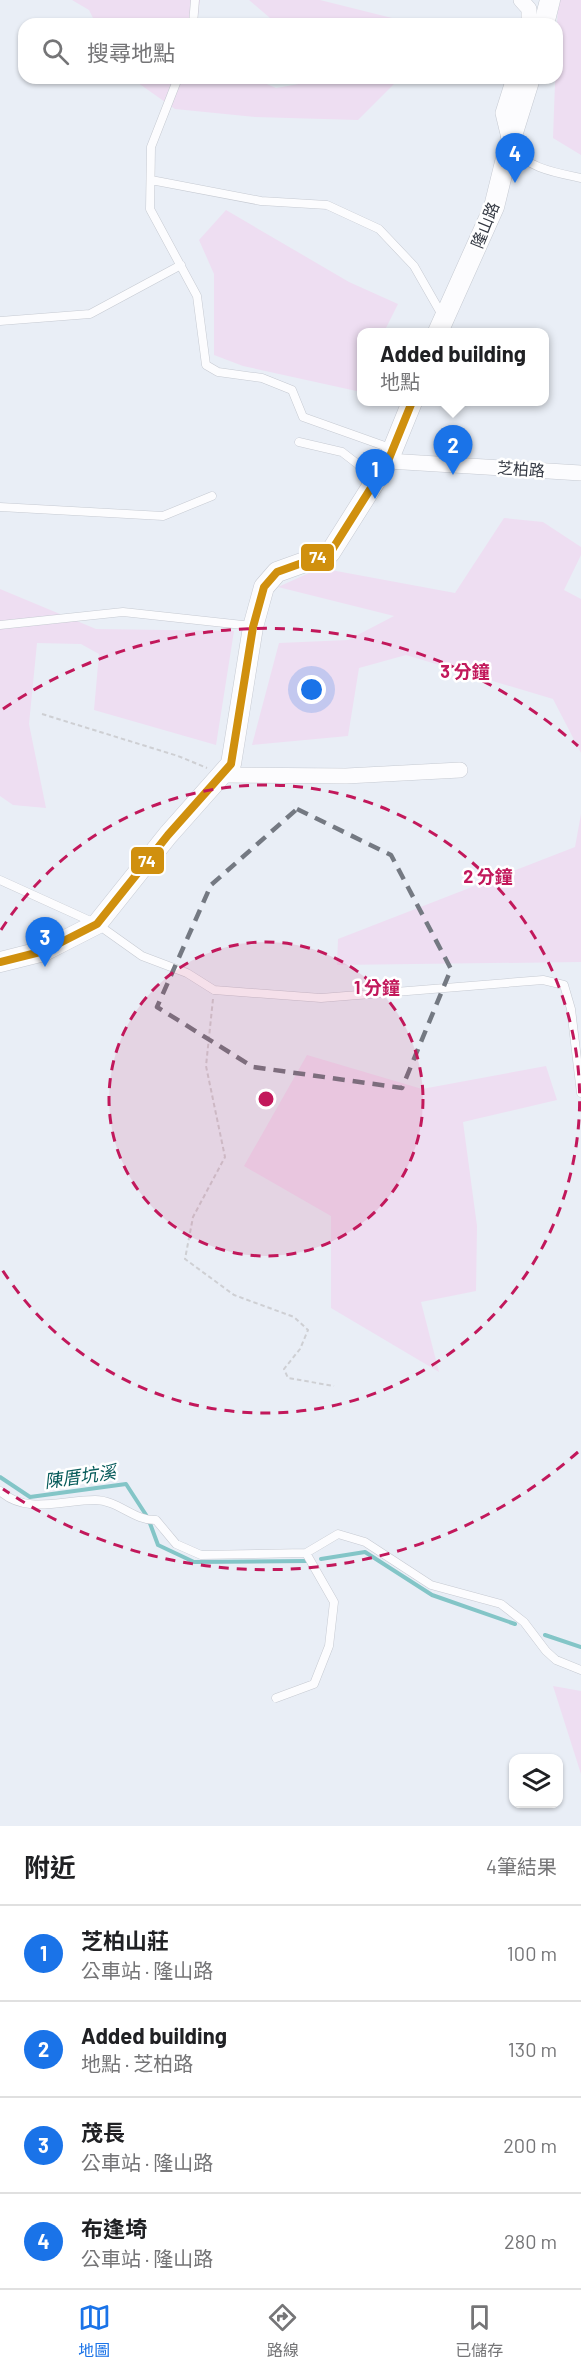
<!DOCTYPE html>
<html lang="zh-TW">
<meta charset="utf-8">
<style>
:root{--surface:#fff;--page:#f6f6f6;--text:#202124;--muted:#757577;--line:#e0e0e0;--accent:#1a73e8}
body{margin:0;font-family:Barlow,"Noto Sans TC",sans-serif;background:var(--page);color:var(--text)}
.controls{position:absolute;right:18px;bottom:18px;display:grid;overflow:hidden;border-radius:12px;box-shadow:0 2px 4px #0004}
.controls button{width:54px;height:54px;display:grid;place-items:center;padding:0;border:0;border-bottom:2px solid var(--line);background:var(--surface);color:var(--text);font:30px sans-serif}
.you{position:absolute;left:312px;top:690px;width:21px;height:21px;margin:-15px;border:4px solid #fff;border-radius:50%;background:#1a73e8;box-shadow:0 0 0 9px #1a73e833}
.badge{display:grid;place-items:center;width:39px;height:39px;border-radius:50%;background:var(--accent);color:#fff;font-size:20px;font-weight:700}
.pin{position:absolute;translate:-50% -50px;filter:drop-shadow(0 2px 3px #0008)}
.pin::after{content:'';position:absolute;top:32px;width:21px;height:18px;background:inherit;clip-path:polygon(0 0,100% 0,50% 100%)}
.popup{position:absolute;left:357px;top:328px;width:192px;height:78px;box-sizing:border-box;display:grid;place-content:center;border-radius:12px;background:var(--surface);filter:drop-shadow(0 2px 4px #0005);font-size:20px;white-space:nowrap;color:var(--muted)}
.popup b{font-size:22px;color:var(--text)}
.popup::after{content:'';position:absolute;left:50%;top:100%;margin-left:-12px;border:12px solid transparent;border-top-color:var(--surface)}
.list{margin:0;padding:0;list-style:none}
h2{display:flex;justify-content:space-between;align-items:center;height:78px;margin:0;padding:0 24px;font-size:26px}
h2 small{font-size:20px;font-weight:400;color:var(--muted)}
.list li{display:grid;grid-template-columns:39px 1fr auto;gap:18px;align-items:center;box-sizing:border-box;height:96px;padding:0 24px;border-top:2px solid var(--line)}
.list b{display:block;font-size:22px;white-space:nowrap}
.list p{margin:0;font-size:20px;white-space:nowrap;color:var(--muted)}
.list em{font-size:20px;font-style:normal;color:var(--muted)}
.icon{flex:none;width:33px;height:33px;fill:none;stroke:currentColor;stroke-width:2;stroke-linecap:round;stroke-linejoin:round}
.map{position:relative;flex:none;width:581px;height:1826px;overflow:hidden}
.search{position:absolute;background:var(--surface);box-shadow:0 2px 4px #0004;left:18px;right:18px;top:18px;height:66px;display:flex;align-items:center;gap:15px;box-sizing:border-box;padding:0 21px;border-radius:18px;color:var(--muted);font-size:22px}
.sheet{height:462px;background:var(--surface)}
nav{display:flex;justify-content:space-around;align-items:center;box-sizing:border-box;height:84px;border-top:2px solid var(--line);background:var(--surface);font-size:16px;color:var(--muted)}
nav a{display:grid;justify-items:center;gap:3px}
nav .on{color:var(--accent)}
.map>svg:first-child{display:block}
.green{fill:#eedef2}
.lines{fill:none;stroke-linecap:round;stroke-linejoin:round}
.stream{stroke:#83c5c7;stroke-width:4}
.service-casing{stroke:#c6cad2;stroke-width:9}
.minor-casing{stroke:#c6cad2;stroke-width:16}
.tertiary-casing{stroke:#c6cad2;stroke-width:21}
.path{stroke:#cecfd3;stroke-width:2;stroke-dasharray:4.5 3;stroke-linecap:butt}
.service{stroke:#fcfcfe;stroke-width:8}
.minor{stroke:#fcfcfe;stroke-width:15}
.tertiary{stroke:#fcfcfe;stroke-width:20}
.bus-1-casing{stroke:#fff;stroke-width:12}
.bus-1{stroke:#d0900e;stroke-width:8}
.marked{fill:none;stroke:#747982;stroke-width:4.5;stroke-dasharray:12 8;stroke-linejoin:round}
.ring{fill:none;stroke:#c2185b;stroke-width:3;stroke-dasharray:10 8}
.labels{text-anchor:middle;stroke-width:5;stroke-linejoin:round;paint-order:stroke}
.street-label{font-size:16px;fill:#353a44;stroke:#fff}
.water-label{font-size:18px;font-style:italic;fill:#075b5a;stroke:#fff}
.centre{fill:#c2185b;stroke:#fff;stroke-width:3}
.ring-label{font-size:18px;text-anchor:middle;font-weight:bold;fill:#c2185b;stroke:#fff;stroke-width:5;stroke-linejoin:round;paint-order:stroke}
.line-badge{stroke:#fff;stroke-width:2}
.badge-label{font-size:16px;text-anchor:middle;font-weight:bold;fill:#fff}
</style>
<div class="map">
<svg width="581" height="1826" viewBox="0 0 581 1826">
<rect width="100%" height="100%" fill="#e9eef6"/>
<path class="green" d="M 72,0 L 200,0 L 197,24 L 96,24 L 89,10 Z
M 249,0 L 320,0 L 416,24 L 277,24 Z
M 558,0 L 581,0 L 581,155 L 553,138 Z
M 131,78 L 253,78 L 276,88 L 333,78 L 400,78 L 358,120 L 255,117 L 175,109 Z
M 226,210 L 349,282 L 398,304 L 384,332 L 362,332 L 361,392 L 243,366 L 214,355 L 214,274 L 199,240 Z
M 504,518 L 543,522 L 581,547 L 581,555 L 564,590 L 581,599 L 581,753 L 553,699 L 406,655 L 359,668 L 348,736 L 252,745 L 279,643 L 348,640 L 394,616 L 278,587 L 320,568 L 455,593 Z
M 0,589 L 96,629 L 234,631 L 216,745 L 94,710 L 99,654 L 81,644 L 37,643 L 29,724 L 46,808 L 13,805 L 0,796 Z
M 581,814 L 581,962 L 337,965 L 338,939 L 575,847 Z
M 307,1055 L 422,1089 L 546,1066 L 557,1100 L 463,1122 L 477,1226 L 476,1291 L 421,1302 L 439,1372 L 331,1308 L 331,1216 L 244,1166 Z
M 553,1686 L 581,1691 L 581,1774 Z"/>
<g class="lines">
<path class="stream" d="M 0,1477 L 30,1497 L 126,1484 L 148,1518 L 158,1545 L 194,1562 L 308,1561
M 321,1559 L 365,1552 L 432,1595 L 515,1624
M 545,1635 L 581,1647"/>
<defs>
<path id="service" d="M 193,24 L 195,0
M 178,78 L 151,147 L 150,209 L 197,296 L 206,365 L 218,372 L 262,378 L 292,390 L 303,417 L 393,449
M 512,146 C 525,168 557,173 581,178
M 151,180 L 261,201 L 327,205 L 379,229 L 414,266 L 442,315
M 0,321 L 90,314 L 181,265
M 299,442 L 342,452 L 377,479
M 0,507 L 163,516 L 212,496
M 0,625 L 123,612 L 252,626
M 0,880 L 97,924 L 142,956 L 187,973 L 214,990 L 321,998 L 543,980 L 564,985 L 571,1009 L 581,1093
M 0,1491 C 26,1515 63,1500 95,1500 C 118,1500 134,1521 156,1520 L 176,1544 L 201,1555 L 306,1553 L 338,1534 L 365,1542 L 431,1585 L 501,1604 L 524,1622 L 546,1651 L 556,1660 L 581,1670
M 276,1698 L 314,1684 L 329,1646 L 334,1602 L 306,1553"/>
<path id="minor" d="M 521,0 L 529,9 L 529,24
M 510,142 L 503,113 L 514,78
M 388,461 L 581,473
M 222,775 L 346,776 L 460,770"/>
<path id="tertiary" d="M 544,24 L 550,0
M 438,332 L 494,207 L 510,142 L 530,78
M 0,962 L 44,951 L 97,924 L 168,835 L 231,764 L 253,627 L 264,587 L 277,572 L 330,553 L 388,461 L 412,402"/>
</defs>
<use href="#service" class="service-casing"/>
<use href="#minor" class="minor-casing"/>
<use href="#tertiary" class="tertiary-casing"/>
<path class="path" d="M 42,714 L 178,756 L 207,768
M 213,999 L 206,1066 L 225,1157 L 193,1217 L 185,1259 L 234,1295 L 294,1317 L 308,1330 L 300,1349 L 284,1369 L 288,1378 L 334,1386"/>
<use href="#service" class="service"/>
<use href="#minor" class="minor"/>
<use href="#tertiary" class="tertiary"/>
<defs>
<path id="bus-1" d="M 0,962 L 44,951 L 97,924 L 168,835 L 231,764 L 253,627 L 264,587 L 277,572 L 330,553 L 388,461 L 412,402"/>
</defs>
<use href="#bus-1" class="bus-1-casing"/>
<use href="#bus-1" class="bus-1"/>
</g>
<path class="marked" d="M 297,809 L 391,855 L 451,969 L 402,1088 L 253,1067 L 157,1007 L 211,885 Z"/>
<circle cx="266" cy="1099" r="157" fill="#c2185b" fill-opacity=".12"/>
<g class="ring">
<circle cx="266" cy="1099" r="157"/>
<path d="M1 930A314 314 0 1 1 1 1268"/>
<path d="M578 1452A471 471 0 0 1 3 1489M3 709A471 471 0 0 1 578 746"/>
</g>
<g class="labels">
<g class="street-label">
<text transform="translate(485 225) rotate(-68)" y="6">隆山路</text>
<text transform="translate(521 469) rotate(4)" y="6">芝柏路</text>
</g>
<g class="water-label">
<text transform="translate(80 1477) rotate(-8)" y="6">陳厝坑溪</text>
</g>
</g>
<circle cx="266" cy="1099" r="9" class="centre"/>
<g class="ring-label">
<text x="465" y="678">3 分鐘</text>
<text x="488" y="883">2 分鐘</text>
<text x="377" y="994">1 分鐘</text>
</g>
<g class="line-badge">
<rect x="300" y="543" width="35" height="29" rx="6" fill="#d0900e"/>
<rect x="130" y="846" width="35" height="29" rx="6" fill="#d0900e"/>
</g>
<g class="badge-label">
<text x="318" y="563">74</text>
<text x="147" y="867">74</text>
</g>
</svg>
<div class="controls">
<button><svg class="icon" aria-label="layers" viewBox="0 0 24 24"><path d="M12 4l9 5-9 5-9-5zM3 14l9 5 9-5"/></svg></button>
</div>
<div class="you"></div>
<div class="pin badge" style="left:375px;top:499px">1</div>
<div class="pin badge" style="left:453px;top:475px">2</div>
<div class="popup"><b>Added building</b>地點</div>
<div class="pin badge" style="left:45px;top:967px">3</div>
<div class="pin badge" style="left:515px;top:183px">4</div>
<div class="search"><svg class="icon" aria-label="search" viewBox="0 0 24 24"><circle cx="10" cy="10" r="6"/><path d="M15 15l6 6"/></svg>搜尋地點</div>
</div>
<section class="sheet">
<h2>附近<small>4筆結果</small></h2>
<ul class="list">
<li><span class="badge">1</span><div><b>芝柏山莊</b><p>公車站 · 隆山路</p></div><em>100 m</em></li>
<li><span class="badge">2</span><div><b>Added building</b><p>地點 · 芝柏路</p></div><em>130 m</em></li>
<li><span class="badge">3</span><div><b>茂長</b><p>公車站 · 隆山路</p></div><em>200 m</em></li>
<li><span class="badge">4</span><div><b>布逢埼</b><p>公車站 · 隆山路</p></div><em>280 m</em></li>
</ul>
</section>
<nav>
<a class="on"><svg class="icon" aria-label="map" viewBox="0 0 24 24"><path d="M3 6l6-2 6 2 6-2v14l-6 2-6-2-6 2zM9 4v14M15 6v14"/></svg>地圖</a>
<a><svg class="icon" aria-label="directions" viewBox="0 0 24 24"><path d="M12 3l9 9-9 9-9-9zM9 14v-3h6M13 9l2 2-2 2"/></svg>路線</a>
<a><svg class="icon" aria-label="saved" viewBox="0 0 24 24"><path d="M7 4h10v16l-5-4-5 4z"/></svg>已儲存</a>
</nav>
